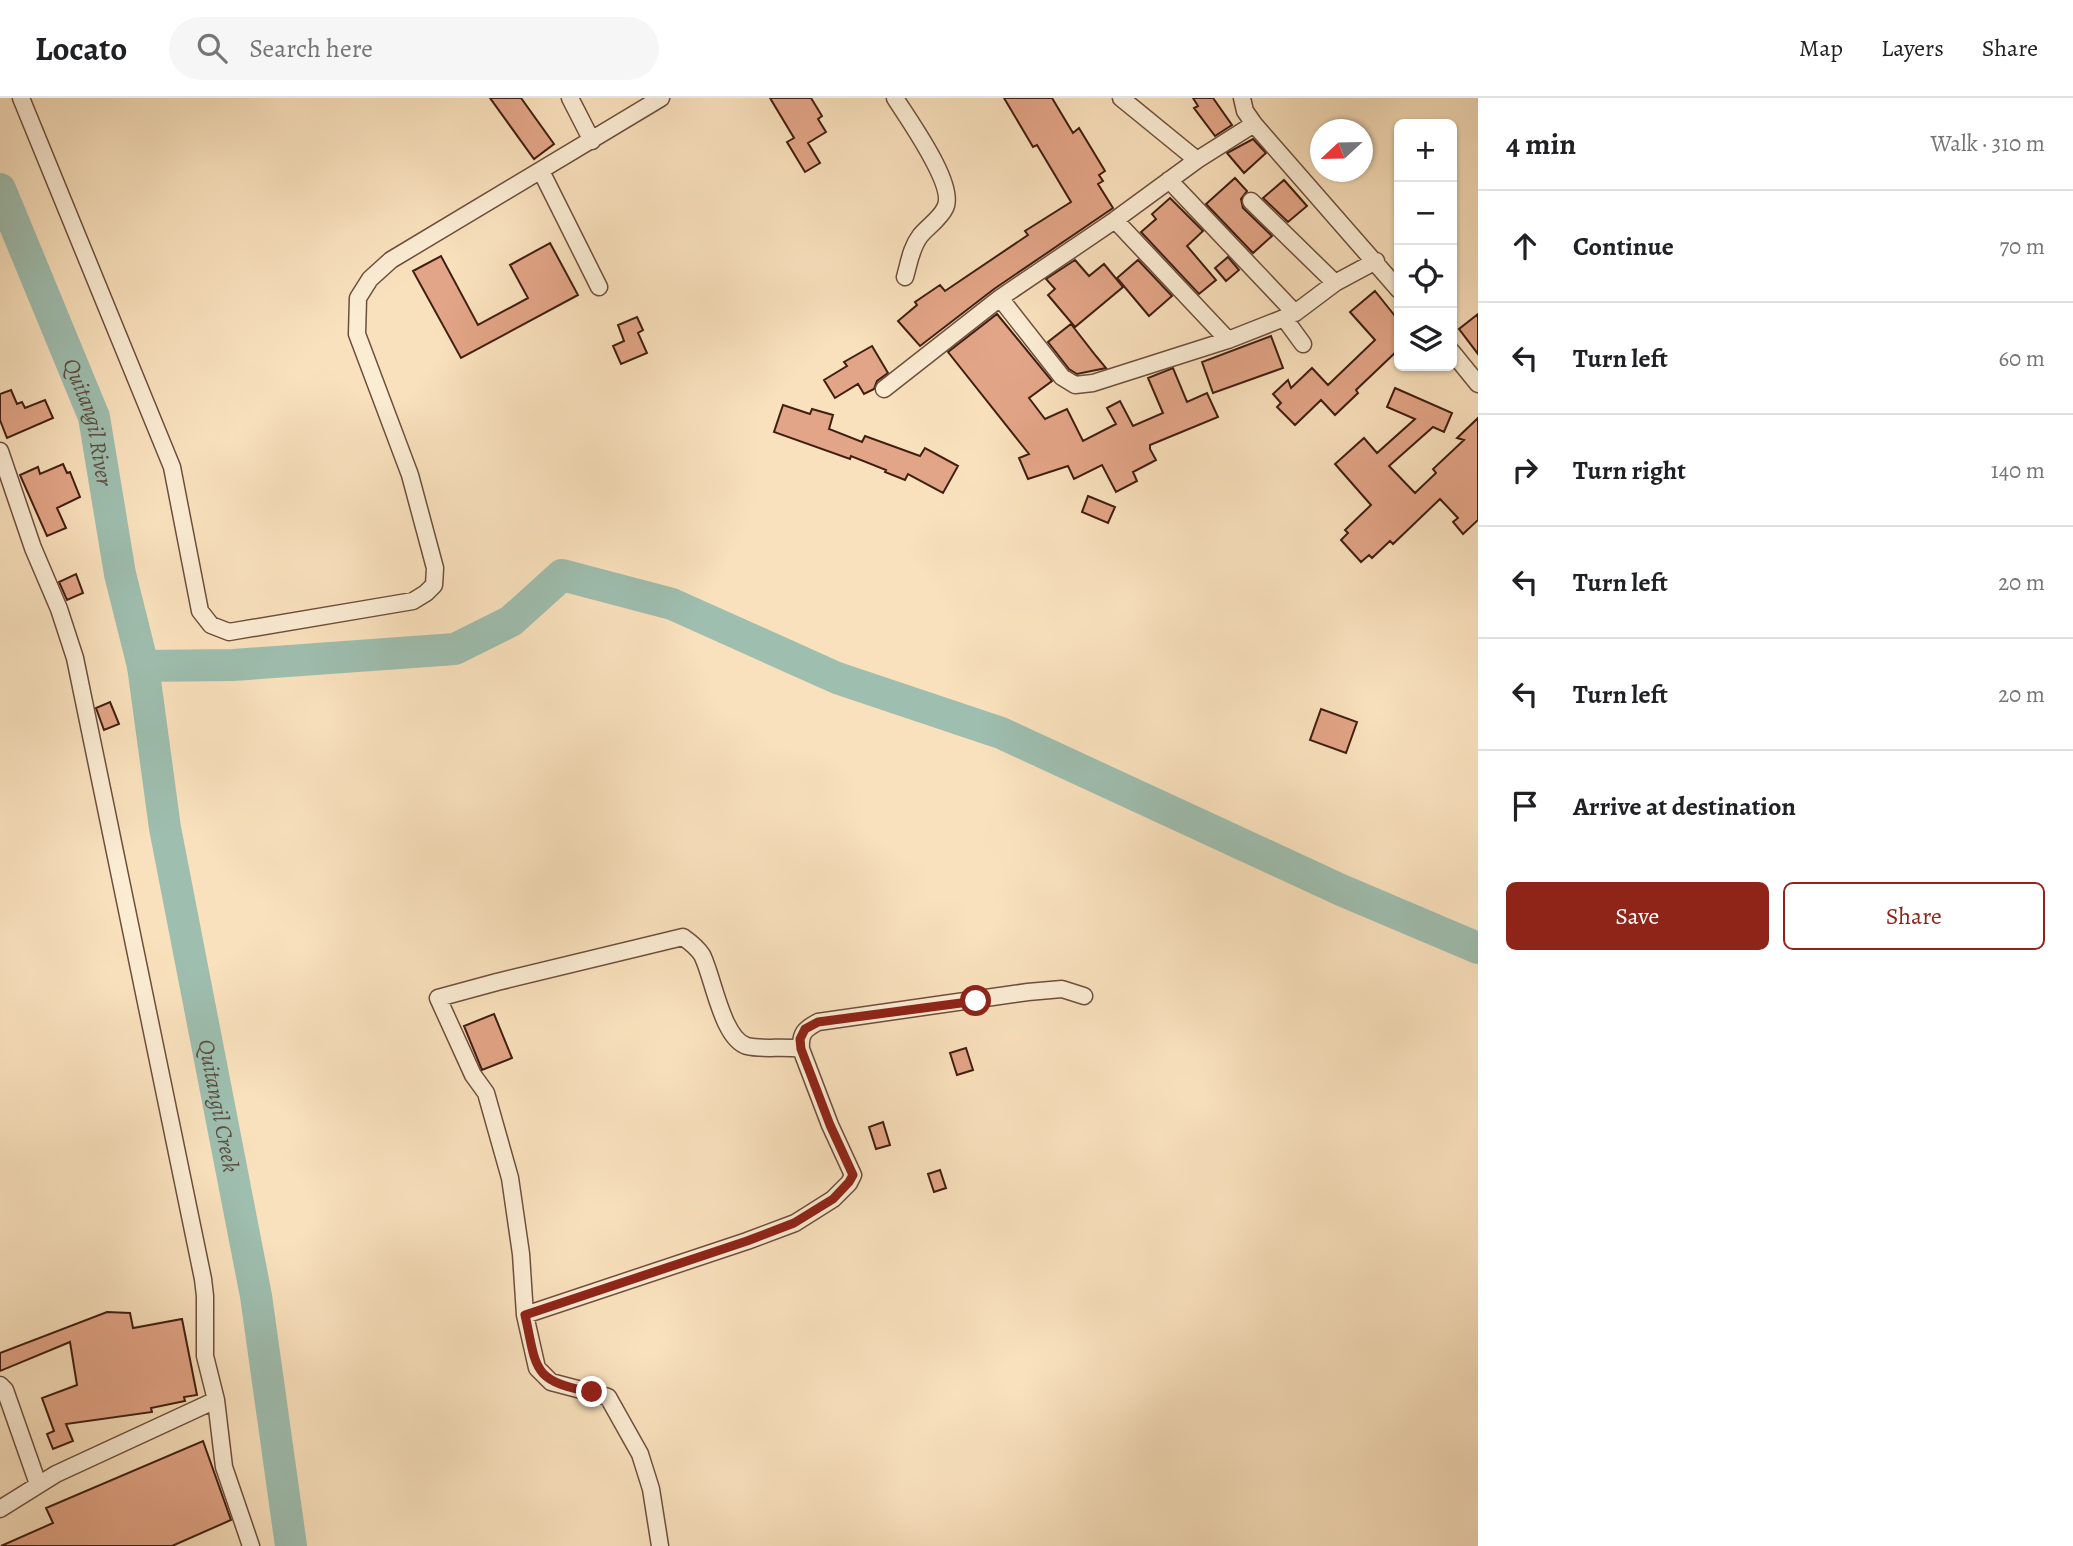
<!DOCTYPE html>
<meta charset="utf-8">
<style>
:root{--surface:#fff;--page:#f6f6f6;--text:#202124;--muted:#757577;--line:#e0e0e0;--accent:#8f2418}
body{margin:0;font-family:Alegreya,serif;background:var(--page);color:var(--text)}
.controls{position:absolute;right:21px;top:21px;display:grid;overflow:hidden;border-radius:10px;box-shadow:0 2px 5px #0004}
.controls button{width:63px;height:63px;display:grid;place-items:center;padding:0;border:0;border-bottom:2px solid var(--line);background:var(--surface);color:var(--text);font:35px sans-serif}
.compass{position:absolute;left:1310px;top:21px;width:63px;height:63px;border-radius:50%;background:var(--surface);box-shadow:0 2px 5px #0004;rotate:248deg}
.stop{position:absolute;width:21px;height:21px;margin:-16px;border:5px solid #8f2418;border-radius:50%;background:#fff}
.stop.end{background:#8f2418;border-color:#fff;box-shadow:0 2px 7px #0008}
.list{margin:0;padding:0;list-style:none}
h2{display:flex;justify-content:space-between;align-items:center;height:91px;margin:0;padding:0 28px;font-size:30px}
h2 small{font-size:23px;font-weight:400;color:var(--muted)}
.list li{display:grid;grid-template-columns:46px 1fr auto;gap:21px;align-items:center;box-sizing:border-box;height:112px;padding:0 28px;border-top:2px solid var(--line)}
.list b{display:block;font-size:26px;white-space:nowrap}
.list em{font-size:23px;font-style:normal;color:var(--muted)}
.actions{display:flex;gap:14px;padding:21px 28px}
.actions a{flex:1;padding:16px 0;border:2px solid var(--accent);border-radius:10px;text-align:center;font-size:24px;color:var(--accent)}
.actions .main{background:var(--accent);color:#fff}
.icon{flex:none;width:38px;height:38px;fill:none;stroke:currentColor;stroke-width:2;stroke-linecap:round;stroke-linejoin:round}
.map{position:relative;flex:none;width:1478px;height:1448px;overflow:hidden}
header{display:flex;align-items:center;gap:42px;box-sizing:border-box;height:98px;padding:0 35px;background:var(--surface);border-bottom:2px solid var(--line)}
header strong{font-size:33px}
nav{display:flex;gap:38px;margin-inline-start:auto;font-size:24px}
.search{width:490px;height:63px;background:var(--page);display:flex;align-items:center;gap:18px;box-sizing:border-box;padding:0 24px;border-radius:38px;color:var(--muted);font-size:26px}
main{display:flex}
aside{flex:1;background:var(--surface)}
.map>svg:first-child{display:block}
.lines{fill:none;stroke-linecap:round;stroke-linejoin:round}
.river{stroke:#9ebeaf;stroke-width:32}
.building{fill:#e3a587;stroke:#401e11;stroke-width:2}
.minor-casing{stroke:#6e4f3c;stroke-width:19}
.minor{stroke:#fbecd4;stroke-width:16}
.route{stroke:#8f2418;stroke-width:9}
.labels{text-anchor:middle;stroke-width:5;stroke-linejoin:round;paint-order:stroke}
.water-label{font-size:23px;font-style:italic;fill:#5c4e40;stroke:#fbecd4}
</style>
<header>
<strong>Locato</strong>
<div class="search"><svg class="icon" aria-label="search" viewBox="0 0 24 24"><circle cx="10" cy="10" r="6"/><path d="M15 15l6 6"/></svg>Search here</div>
<nav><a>Map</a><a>Layers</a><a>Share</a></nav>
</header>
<main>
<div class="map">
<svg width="1478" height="1448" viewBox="0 0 1478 1448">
<rect width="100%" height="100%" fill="#f9e1bd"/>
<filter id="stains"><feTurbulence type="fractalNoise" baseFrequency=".00286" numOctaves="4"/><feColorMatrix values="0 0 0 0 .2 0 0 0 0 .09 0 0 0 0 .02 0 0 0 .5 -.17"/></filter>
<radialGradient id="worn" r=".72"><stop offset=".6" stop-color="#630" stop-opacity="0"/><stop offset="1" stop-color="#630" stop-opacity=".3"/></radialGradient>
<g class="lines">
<g class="river">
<path id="s1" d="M 0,91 L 94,319 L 120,476 L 143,568 L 165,730 L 256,1198 L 291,1448"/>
<path d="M 143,568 L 233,567 L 455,551 L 511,523 L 562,477 L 672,506 L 837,580 L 1001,635 L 1341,792 L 1478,850"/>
</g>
</g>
<path class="building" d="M 490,0 L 521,0 L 554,46 L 534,61 Z
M 770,0 L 811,0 L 822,18 L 818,21 L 826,34 L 808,45 L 820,65 L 805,74 L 787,44 L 794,40 Z
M 1004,0 L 1052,0 L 1073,35 L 1079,30 L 1105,73 L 1099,77 L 1103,83 L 1098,86 L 1113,110 L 994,191 L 920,248 L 898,223 L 917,207 L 915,204 L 940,187 L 945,193 L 1028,137 L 1025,133 L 1071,104 L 1037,47 L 1033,49 Z
M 1193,0 L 1213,0 L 1232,27 L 1215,38 L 1194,10 L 1198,8 Z
M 1253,41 L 1266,55 L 1244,75 L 1227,55 Z
M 1235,80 L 1247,93 L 1241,101 L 1243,110 L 1272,138 L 1253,155 L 1206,106 Z
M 1284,82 L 1307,108 L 1288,124 L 1263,100 Z
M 1170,100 L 1203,133 L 1187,148 L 1216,182 L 1199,196 L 1141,134 L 1156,121 L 1152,116 Z
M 550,145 L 578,197 L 461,260 L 413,173 L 441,158 L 478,227 L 528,200 L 510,167 Z
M 1228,159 L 1239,172 L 1226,183 L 1215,170 Z
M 1075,162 L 1089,178 L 1104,166 L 1123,189 L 1075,229 L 1048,197 L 1055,191 L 1046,181 Z
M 1138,162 L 1172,198 L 1149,218 L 1117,180 Z
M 1375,193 L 1399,223 L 1399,251 L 1356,292 L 1358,295 L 1335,317 L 1321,302 L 1295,327 L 1277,309 L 1281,305 L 1273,296 L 1288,282 L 1291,290 L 1312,270 L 1328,287 L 1375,242 L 1350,214 Z
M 997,216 L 1052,283 L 1029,300 L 1045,321 L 1067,311 L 1083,343 L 1116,326 L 1107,310 L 1120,303 L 1133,328 L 1163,315 L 1148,280 L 1173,270 L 1187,304 L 1207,295 L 1218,319 L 1150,347 L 1150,351 L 1156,362 L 1133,374 L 1137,383 L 1116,394 L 1102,367 L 1074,381 L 1068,368 L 1028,381 L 1019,360 L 1029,356 L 948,254 Z
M 1478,216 L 1478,256 L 1459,231 Z
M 637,219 L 643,232 L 638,235 L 647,255 L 621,266 L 613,248 L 624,243 L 618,227 Z
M 1071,226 L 1096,258 L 1106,270 L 1077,276 L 1069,271 L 1048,244 Z
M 1271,238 L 1283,270 L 1213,295 L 1202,264 Z
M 872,248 L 888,275 L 877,283 L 874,291 L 864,296 L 858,286 L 835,300 L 824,282 L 847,268 L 844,264 Z
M 1395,290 L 1452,315 L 1444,334 L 1433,329 L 1389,368 L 1415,395 L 1436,375 L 1433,371 L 1464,342 L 1457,340 L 1478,320 L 1478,422 L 1463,436 L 1453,424 L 1458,420 L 1440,401 L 1393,446 L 1390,443 L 1372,460 L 1369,457 L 1361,464 L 1341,442 L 1348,435 L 1345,432 L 1371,407 L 1335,366 L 1364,340 L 1377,355 L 1415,321 L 1387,309 Z
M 11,292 L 17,306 L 22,304 L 25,310 L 45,302 L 53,320 L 7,340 L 0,322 L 0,296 Z
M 783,307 L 810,316 L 812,311 L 833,317 L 829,331 L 862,344 L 865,338 L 920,358 L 925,350 L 958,368 L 943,395 L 908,376 L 905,382 L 885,374 L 886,372 L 851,358 L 850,361 L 774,334 Z
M 63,366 L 67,375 L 70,374 L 80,399 L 57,410 L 66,430 L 47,438 L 20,377 L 38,369 L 40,376 Z
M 1088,398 L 1115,409 L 1108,425 L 1082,414 Z
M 76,476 L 83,495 L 67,502 L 59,484 Z
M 110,604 L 119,626 L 104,632 L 96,610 Z
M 1321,611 L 1357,624 L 1346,655 L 1310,642 Z
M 494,916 L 512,960 L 482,972 L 464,928 Z
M 966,950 L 973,972 L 957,977 L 950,955 Z
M 883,1024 L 890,1047 L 876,1051 L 869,1029 Z
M 940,1072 L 946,1090 L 934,1094 L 928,1076 Z
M 107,1214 L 130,1215 L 133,1230 L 182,1221 L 197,1297 L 184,1299 L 185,1303 L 151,1310 L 152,1314 L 66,1326 L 73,1343 L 53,1351 L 47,1336 L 54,1333 L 42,1300 L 77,1287 L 70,1244 L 0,1273 L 0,1255 Z
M 203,1343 L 231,1422 L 172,1448 L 1,1448 L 53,1425 L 46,1410 Z"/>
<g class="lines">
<defs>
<path id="minor" d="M 21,0 L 172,369 L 200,513 L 211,527 L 229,534 L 413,503 L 426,495 L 434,487 L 435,470 L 410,377 L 357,236 L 358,200 L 370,181 L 391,162 L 661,0
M 570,0 L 592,43
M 895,0 C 908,21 957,88 945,110 C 940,121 927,129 920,138 C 911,150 909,165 905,179
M 1121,0 L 1197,62
M 1242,0 L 1245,13 L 1254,26
M 541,73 L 599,189
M 1169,82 L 1295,215
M 1251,103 L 1335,185
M 1115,122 L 1228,242
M 1000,200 L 1062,279 L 1075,287 L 1093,285 L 1228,242 L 1284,220 L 1295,215 L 1335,185 L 1376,163
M 1284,220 L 1303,246
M 1452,254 L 1478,286
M 884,291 L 1000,200 L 1115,122 L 1197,62 L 1254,26 L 1399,192
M 0,353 L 33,450 L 59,511 L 75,560 L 203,1181 L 205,1198 L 205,1258 L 216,1302 L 224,1369 L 251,1448
M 525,1217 L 747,1143 L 795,1125 L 833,1101 L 849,1085 L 853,1077 L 830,1027 L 801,951 C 800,935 805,931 818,924 L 1028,894 L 1062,891 L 1084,898
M 0,1287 L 5,1292 L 38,1386
M 0,1411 L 56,1376 L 216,1302
M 660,1448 L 651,1391 L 640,1356 L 608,1299 L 551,1284 L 537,1270 L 525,1217 L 521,1156 L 510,1080 L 486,995 L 473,977 L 438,900 L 497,884 L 683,839 C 690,844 697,849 702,857 C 713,878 722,941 747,948 C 763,952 783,948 801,951"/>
</defs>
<use href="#minor" class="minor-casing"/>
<use href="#minor" class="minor"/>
</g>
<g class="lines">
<path class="route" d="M 592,1294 C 531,1283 537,1271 525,1217 L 747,1143 L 794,1125 L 833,1101 L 849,1084 L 853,1077 L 830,1027 L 801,951 L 800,941 L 805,931 L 818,924 L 976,903"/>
</g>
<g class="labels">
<g class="water-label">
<text dy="8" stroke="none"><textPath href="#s1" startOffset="250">Quitangil River</textPath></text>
<text dy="8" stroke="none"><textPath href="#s1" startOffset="947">Quitangil Creek</textPath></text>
</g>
</g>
<rect width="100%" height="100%" filter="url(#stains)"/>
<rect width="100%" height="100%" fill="url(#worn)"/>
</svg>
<div class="controls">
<button>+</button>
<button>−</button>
<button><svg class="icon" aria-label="locate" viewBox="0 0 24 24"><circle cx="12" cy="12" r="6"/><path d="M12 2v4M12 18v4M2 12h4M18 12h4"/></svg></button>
<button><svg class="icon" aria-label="layers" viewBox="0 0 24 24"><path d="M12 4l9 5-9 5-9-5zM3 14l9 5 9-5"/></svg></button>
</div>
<svg class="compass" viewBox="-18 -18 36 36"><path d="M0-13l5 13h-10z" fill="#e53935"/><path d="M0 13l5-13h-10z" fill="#757577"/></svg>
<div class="stop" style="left:976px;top:903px"></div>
<div class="stop end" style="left:592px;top:1294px"></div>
</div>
<aside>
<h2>4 min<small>Walk · 310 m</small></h2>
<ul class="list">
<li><svg class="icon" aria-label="ahead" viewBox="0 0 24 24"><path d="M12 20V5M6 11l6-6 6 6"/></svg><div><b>Continue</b></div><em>70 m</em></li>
<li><svg class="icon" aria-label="left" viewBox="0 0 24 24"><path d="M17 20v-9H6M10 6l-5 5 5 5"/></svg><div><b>Turn left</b></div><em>60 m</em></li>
<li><svg class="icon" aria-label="right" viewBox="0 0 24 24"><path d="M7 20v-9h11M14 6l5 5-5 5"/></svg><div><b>Turn right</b></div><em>140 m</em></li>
<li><svg class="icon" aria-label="left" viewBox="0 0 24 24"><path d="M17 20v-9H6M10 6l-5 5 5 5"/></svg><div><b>Turn left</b></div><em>20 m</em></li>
<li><svg class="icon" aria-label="left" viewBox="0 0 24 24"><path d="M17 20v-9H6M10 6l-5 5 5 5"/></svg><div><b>Turn left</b></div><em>20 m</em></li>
<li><svg class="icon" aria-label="arrive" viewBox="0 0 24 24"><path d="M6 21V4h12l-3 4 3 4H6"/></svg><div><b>Arrive at destination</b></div></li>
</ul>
<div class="actions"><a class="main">Save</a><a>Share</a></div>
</aside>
</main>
